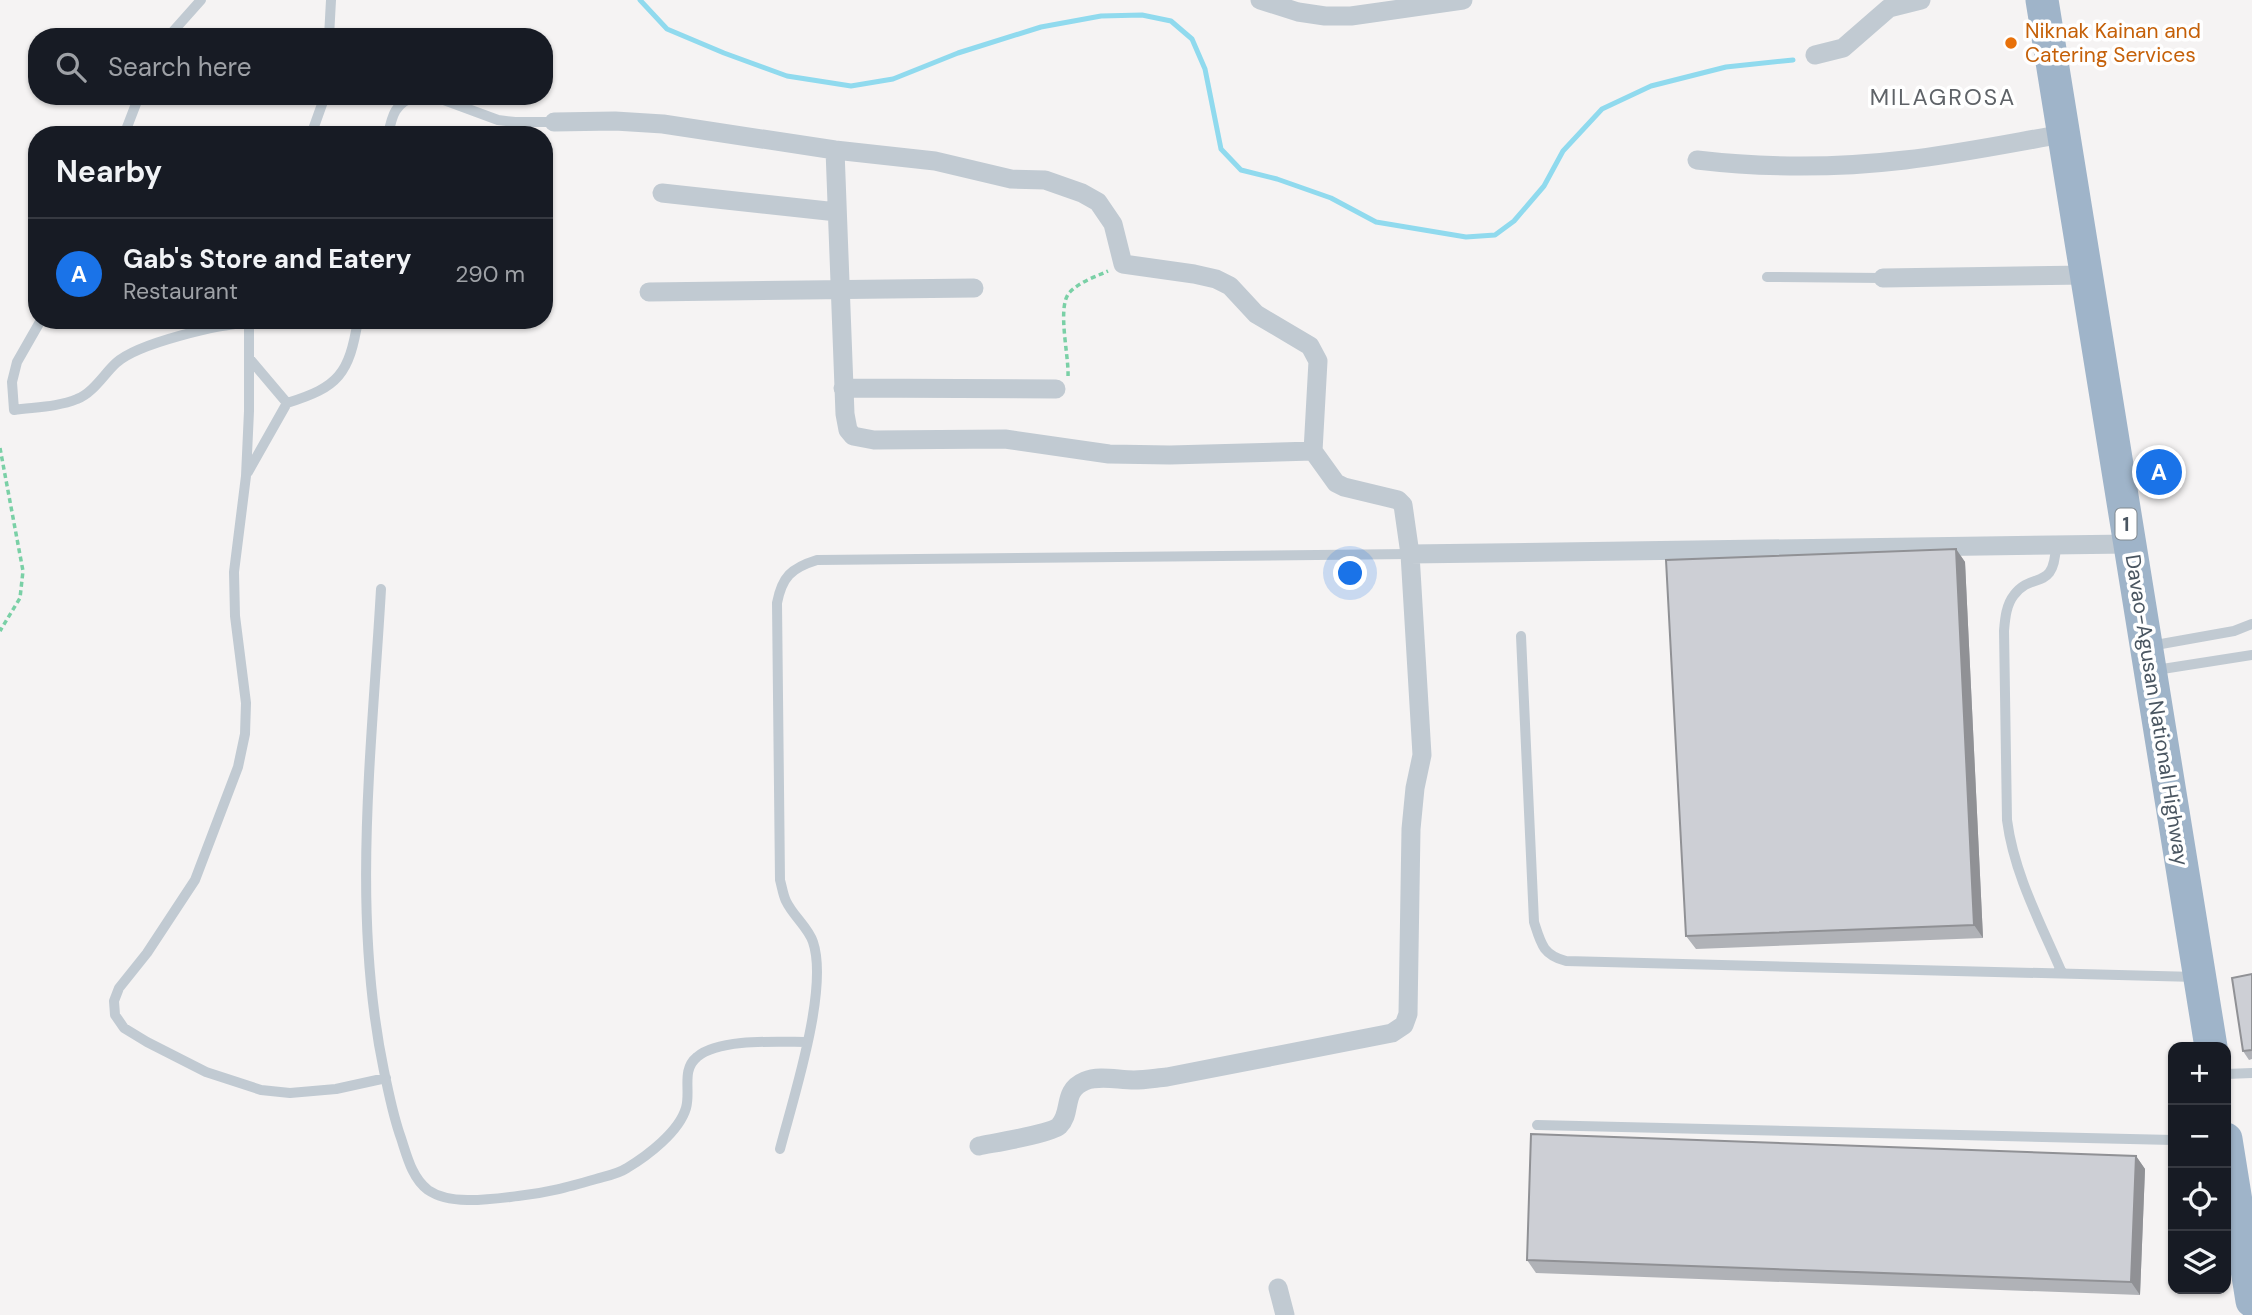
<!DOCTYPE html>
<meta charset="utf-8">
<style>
:root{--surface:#171b24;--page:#20242c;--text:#f1f3f6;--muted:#9ea1a6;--line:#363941;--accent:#1a73e8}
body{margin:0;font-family:"DM Sans",sans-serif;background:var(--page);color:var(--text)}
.controls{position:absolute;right:21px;bottom:21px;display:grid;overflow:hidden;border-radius:14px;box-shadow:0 2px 5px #0004}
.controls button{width:63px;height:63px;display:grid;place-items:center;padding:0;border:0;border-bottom:2px solid var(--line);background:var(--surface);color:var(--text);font:35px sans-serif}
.you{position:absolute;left:1351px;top:574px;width:24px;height:24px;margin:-18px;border:5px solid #fff;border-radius:50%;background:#1a73e8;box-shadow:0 0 0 10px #1a73e833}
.badge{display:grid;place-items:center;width:46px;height:46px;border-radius:50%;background:var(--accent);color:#fff;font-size:23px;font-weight:700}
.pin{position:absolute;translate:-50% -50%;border:4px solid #fff;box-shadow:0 2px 7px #0006}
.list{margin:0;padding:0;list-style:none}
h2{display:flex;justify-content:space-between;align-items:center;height:91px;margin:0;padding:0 28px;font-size:30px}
h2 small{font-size:23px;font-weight:400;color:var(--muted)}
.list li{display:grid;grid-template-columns:46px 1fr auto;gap:21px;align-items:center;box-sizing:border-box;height:112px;padding:0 28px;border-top:2px solid var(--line)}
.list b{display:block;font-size:26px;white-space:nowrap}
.list p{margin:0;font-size:23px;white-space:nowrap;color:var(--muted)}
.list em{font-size:23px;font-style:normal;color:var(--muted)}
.icon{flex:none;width:38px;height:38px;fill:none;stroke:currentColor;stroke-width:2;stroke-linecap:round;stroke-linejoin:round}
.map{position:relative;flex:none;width:2252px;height:1315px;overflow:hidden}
.search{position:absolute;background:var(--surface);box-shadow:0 2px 5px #0004;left:28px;top:28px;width:525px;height:77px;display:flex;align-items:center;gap:18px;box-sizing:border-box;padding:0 24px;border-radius:28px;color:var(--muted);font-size:26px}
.panel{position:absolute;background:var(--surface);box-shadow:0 2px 5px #0004;left:28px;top:126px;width:525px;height:203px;border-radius:28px}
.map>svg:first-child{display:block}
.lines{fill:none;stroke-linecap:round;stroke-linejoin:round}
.stream{stroke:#90daee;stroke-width:5}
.path{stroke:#7ad0a6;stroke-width:3.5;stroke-dasharray:5 3.5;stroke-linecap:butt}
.service{stroke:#c1cad2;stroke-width:10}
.minor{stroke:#c1cad2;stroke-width:19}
.trunk{stroke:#9fb4c9;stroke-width:33}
.wall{fill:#b0b2b7}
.shaded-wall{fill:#909195}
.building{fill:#cdcfd5;stroke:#909195;stroke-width:2}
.food-dot{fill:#e8710a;stroke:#fff;stroke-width:2.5}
.labels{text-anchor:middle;stroke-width:7;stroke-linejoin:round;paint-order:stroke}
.shield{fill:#fff;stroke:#808990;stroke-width:2}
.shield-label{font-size:19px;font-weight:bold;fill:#4a5661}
.food-label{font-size:21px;fill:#c56008;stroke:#fff;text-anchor:start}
.street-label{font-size:21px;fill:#4a5661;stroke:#fff}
.neighbourhood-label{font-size:23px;letter-spacing:2px;fill:#5f6368;stroke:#fff}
</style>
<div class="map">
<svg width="2252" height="1315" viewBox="0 0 2252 1315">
<rect width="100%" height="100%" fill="#f5f3f3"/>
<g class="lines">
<path class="stream" d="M 640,0 L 667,29 L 724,53 L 787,76 L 851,86 L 893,79 L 958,53 L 1041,27 L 1101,16 L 1142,15 L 1171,21 L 1192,39 L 1205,69 L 1221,149 L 1241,170 L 1277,179 L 1331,198 L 1376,222 L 1466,237 L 1495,235 L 1514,221 L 1544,186 L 1563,151 L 1602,109 L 1651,86 L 1726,67 L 1793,60"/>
<path class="path" d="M 1068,376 C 1069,356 1057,308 1069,293 C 1079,282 1095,277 1108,271
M 0,448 L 23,571 L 20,598 L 0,631"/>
<path class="service" d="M 168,37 L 201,0
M 329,37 L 331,0
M 433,96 L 498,120 L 515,122 L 554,122
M 124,135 L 139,96
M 311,135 L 325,96
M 388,135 C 392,115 395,103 416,96
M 1767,277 L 1883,278
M 41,320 L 17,362 L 12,382 L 14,410 C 35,407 58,407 77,399 C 93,393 104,374 116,363 C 138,343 219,324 249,323
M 249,320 L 249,411 L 246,476 L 234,572 L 235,616 L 246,703 L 245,734 L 238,767 L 195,880 L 147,953 L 119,988 L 114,1001 L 115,1015 L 124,1028 L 147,1042 L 206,1072 L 261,1090 L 290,1093 L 336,1089 L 386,1078
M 249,358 L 287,403
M 248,472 L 287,403 C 339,387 349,374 358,320
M 2056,545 C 2054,593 2033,570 2014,595 C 2006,605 2005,619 2004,631 L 2007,820 C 2014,874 2041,924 2062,973
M 381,589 C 372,748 351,913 384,1071 C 389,1094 393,1116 401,1138 C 407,1156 412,1178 428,1190 C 451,1206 492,1199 518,1196 C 547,1193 568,1187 596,1179 C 606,1176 618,1174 627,1168 C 647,1156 679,1132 686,1108 C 691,1091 681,1070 697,1057 C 719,1038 779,1042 807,1042
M 1521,636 L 1534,922 C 1541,944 1543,955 1566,961 L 2196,977
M 2150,646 L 2234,631 L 2252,624
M 2156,670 L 2252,655
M 2226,1074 L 2252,1073
M 1537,1125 L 2173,1140
M 780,1149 C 793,1099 829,989 813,942 C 808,927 793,916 786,901 C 783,895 782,887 780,880 L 777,603 C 782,577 791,568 817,560 L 1410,554"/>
<path class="minor" d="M 1260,0 L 1298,12 L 1325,16 L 1351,16 L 1463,0
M 1815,55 L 1843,48 L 1889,8 L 1921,0
M 554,122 L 615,121 L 663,124 L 835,150 L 935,161 L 1011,179 L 1045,180 L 1082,193 L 1098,202 L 1113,224 L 1123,264 L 1194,274 L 1216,279 L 1230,286 L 1256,314 L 1310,346 L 1318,361 L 1313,451 L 1336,483 L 1344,487 L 1398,500 L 1403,505 L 1410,554 L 1422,755 L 1415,788 L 1411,829 L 1408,1014 L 1404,1025 L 1392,1033 L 1167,1077 C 1156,1078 1145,1080 1134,1080 C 1118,1080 1099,1075 1085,1081 C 1061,1091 1073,1112 1059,1126 C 1050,1134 993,1143 979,1146
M 835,150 L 845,414 L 848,430 L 853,436 L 874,440 L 1005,439 L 1109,454 L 1170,455 L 1313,451
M 1697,160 C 1765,168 1837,168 1905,160 C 1958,154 2011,143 2063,134
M 662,193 L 837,212
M 1883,278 L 2086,275
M 649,292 L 974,288
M 843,388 L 1056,389
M 1410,554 L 2130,544
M 1278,1288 L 1285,1315"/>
<path class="trunk" d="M 2042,0 L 2211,1047
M 2226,1139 L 2252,1301"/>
</g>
<path class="wall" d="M 1956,549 L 1965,562 L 1983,938 L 1696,949 L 1686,936 Z
M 2252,974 L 2252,1059 L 2249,1060 L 2243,1051 Z
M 2136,1156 L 2145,1169 L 2140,1295 L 1536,1273 L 1527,1260 Z"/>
<path class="shaded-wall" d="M 1956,549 L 1965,562 L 1983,938 L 1974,925 Z
M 2136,1156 L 2145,1169 L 2140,1295 L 2131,1282 Z"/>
<path class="building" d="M 1956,549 L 1974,925 L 1686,936 L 1666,560 Z
M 2252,974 L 2252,1050 L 2243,1051 L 2232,978 Z
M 1531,1134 L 2136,1156 L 2131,1282 L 1527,1260 Z"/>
<circle class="food-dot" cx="2011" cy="43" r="7"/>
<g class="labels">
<rect class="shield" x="2115.5" y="508.5" width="21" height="31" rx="5"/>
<g class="shield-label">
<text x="2126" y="531">1</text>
</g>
<g class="food-label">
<text x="2025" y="38">Niknak Kainan and<tspan x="2025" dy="24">Catering Services</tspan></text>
</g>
<g class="street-label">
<text transform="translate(2157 710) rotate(81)" y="7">Davao-Agusan National Highway</text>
</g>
<g class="neighbourhood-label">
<text x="1943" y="105">MILAGROSA</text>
</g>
</g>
</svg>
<div class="controls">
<button>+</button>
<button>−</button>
<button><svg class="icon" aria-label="locate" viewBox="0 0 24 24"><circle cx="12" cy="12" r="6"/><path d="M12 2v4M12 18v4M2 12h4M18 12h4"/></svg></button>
<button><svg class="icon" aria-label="layers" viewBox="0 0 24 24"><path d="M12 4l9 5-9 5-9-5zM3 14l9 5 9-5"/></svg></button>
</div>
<div class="you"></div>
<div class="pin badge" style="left:2159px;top:472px">A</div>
<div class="search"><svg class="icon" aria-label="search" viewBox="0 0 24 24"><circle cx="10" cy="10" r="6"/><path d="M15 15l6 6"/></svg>Search here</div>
<section class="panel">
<h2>Nearby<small></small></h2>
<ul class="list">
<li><span class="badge">A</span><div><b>Gab's Store and Eatery</b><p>Restaurant</p></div><em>290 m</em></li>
</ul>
</section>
</div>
